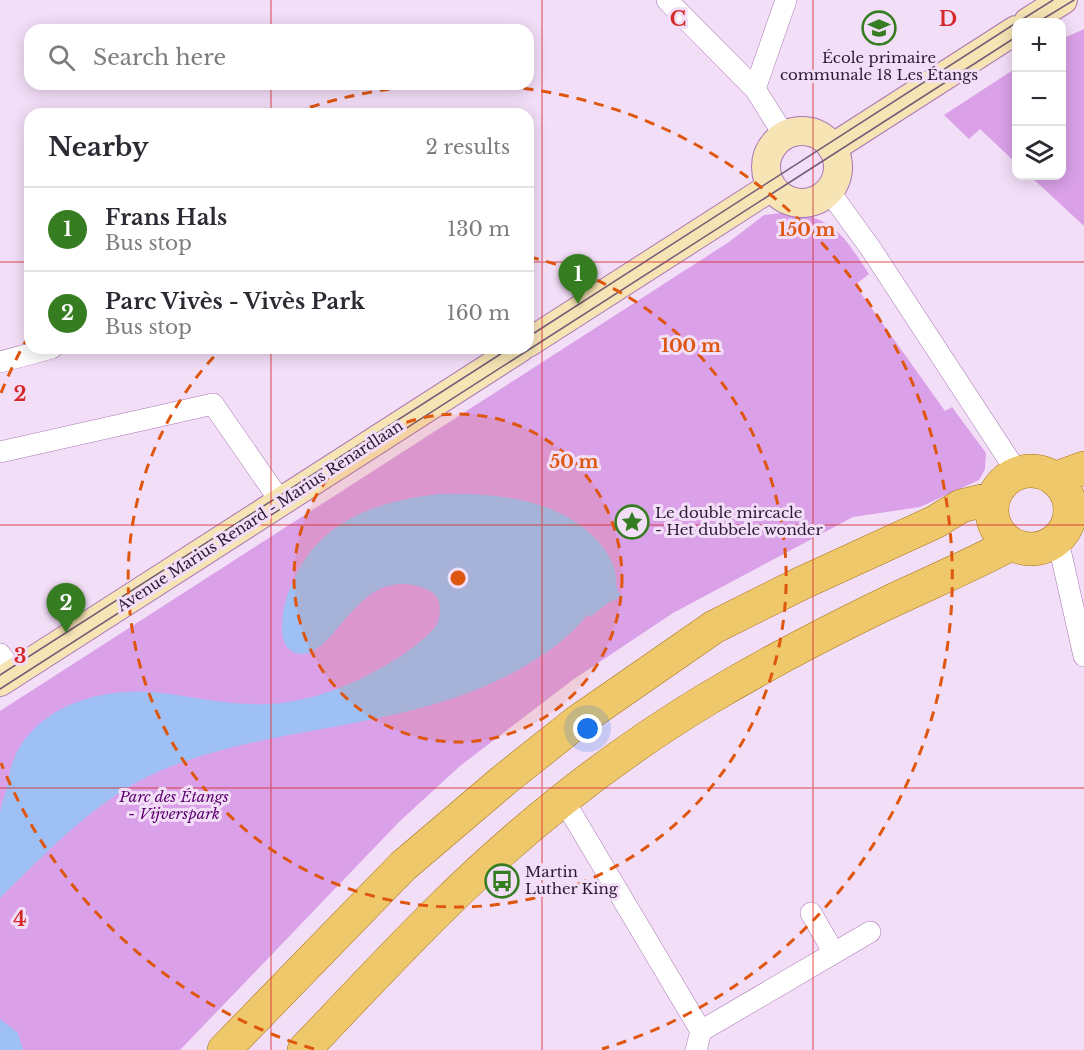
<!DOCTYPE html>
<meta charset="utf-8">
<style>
:root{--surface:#fff;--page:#f2f2f3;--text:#2b2b33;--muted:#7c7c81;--line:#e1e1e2;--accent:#367d22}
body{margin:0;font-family:"Libre Baskerville",serif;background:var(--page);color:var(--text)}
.controls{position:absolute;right:18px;top:18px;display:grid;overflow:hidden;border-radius:12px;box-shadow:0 3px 15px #0003}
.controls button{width:54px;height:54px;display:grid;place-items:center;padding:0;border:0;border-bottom:2px solid var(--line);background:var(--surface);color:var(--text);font:30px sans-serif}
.you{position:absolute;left:588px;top:729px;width:21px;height:21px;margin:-15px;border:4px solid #fff;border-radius:50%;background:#1a73e8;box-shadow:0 0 0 9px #1a73e833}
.badge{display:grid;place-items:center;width:39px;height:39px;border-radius:50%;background:var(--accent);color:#fff;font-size:20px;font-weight:700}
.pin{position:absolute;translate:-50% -50px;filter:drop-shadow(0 2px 3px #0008)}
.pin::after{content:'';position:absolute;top:32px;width:21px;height:18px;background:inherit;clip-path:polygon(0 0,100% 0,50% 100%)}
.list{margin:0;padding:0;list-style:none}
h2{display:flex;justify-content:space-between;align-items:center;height:78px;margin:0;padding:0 24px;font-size:26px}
h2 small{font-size:20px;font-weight:400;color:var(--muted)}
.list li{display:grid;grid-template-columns:39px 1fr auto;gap:18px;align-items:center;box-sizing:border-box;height:84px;padding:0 24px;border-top:2px solid var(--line)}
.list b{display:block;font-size:22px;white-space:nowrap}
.list p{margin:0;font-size:20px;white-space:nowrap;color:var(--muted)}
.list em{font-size:20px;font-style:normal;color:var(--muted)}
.icon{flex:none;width:33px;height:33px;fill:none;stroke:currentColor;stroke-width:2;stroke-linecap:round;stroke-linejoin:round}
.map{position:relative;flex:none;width:1084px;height:1050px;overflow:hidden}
.search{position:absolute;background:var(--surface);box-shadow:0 3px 15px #0003;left:24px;top:24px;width:510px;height:66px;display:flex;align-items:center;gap:15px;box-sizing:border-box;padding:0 21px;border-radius:18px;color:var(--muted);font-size:22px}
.panel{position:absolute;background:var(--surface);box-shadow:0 3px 15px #0003;left:24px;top:108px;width:510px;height:246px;border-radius:18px}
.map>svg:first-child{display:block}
.green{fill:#daa0e8}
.water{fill:#9fc0f4}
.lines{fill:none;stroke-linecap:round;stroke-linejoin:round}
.street-casing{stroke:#a877b4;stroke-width:22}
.secondary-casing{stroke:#a877b4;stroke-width:30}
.primary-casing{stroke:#a57417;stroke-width:34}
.street{stroke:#fff;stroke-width:21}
.secondary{stroke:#f7e4b5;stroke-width:28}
.primary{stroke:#efc86b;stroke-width:33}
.tram{stroke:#725e77;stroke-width:1.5}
.grid{fill:none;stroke:#d62828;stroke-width:1.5;stroke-opacity:0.55}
.ring{fill:none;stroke:#df560e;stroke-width:3;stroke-dasharray:10 8}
.labels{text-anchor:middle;stroke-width:6;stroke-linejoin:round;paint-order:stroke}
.poi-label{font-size:15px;fill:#2e1a33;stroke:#f3def8;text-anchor:start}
.street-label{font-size:15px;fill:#2e1a33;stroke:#f3def8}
.park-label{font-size:15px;font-style:italic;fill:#5e0170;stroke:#f3def8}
.grid-label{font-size:20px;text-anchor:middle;font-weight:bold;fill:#d62828;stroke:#f3def8;stroke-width:6;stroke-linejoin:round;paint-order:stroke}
.centre{fill:#df560e;stroke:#f3def8;stroke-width:3}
.ring-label{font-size:18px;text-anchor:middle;font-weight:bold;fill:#df560e;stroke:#f3def8;stroke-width:6;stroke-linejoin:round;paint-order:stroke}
</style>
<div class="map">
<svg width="1084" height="1050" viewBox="0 0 1084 1050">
<rect width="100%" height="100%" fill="#f3def8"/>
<path class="green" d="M 1084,29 L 1084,226 L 1030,176 L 1062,176 L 1062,39 Z
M 1016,68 L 1016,163 L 980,129 L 969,139 L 944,115 Z
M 790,212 C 836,219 845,238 869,274 L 855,285 L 945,411 L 952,407 L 986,453 L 985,469 L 979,480 L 920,507 L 853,517 L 673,613 L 574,679 L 460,766 L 400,821 L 180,1050 L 0,1050 L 0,711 L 729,242 L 764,215 Z"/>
<path class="water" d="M 439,494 C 495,492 569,499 605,550 C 609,556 613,563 615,571 C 617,580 614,589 622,596 L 608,603 L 590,617 L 587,615 C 568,639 543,656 516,671 C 407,730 285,723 172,766 C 103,792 51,848 0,898 C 0,872 0,837 0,812 C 1,805 4,798 6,791 C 9,777 11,762 18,750 C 44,703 104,688 154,692 C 192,696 229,706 267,704 C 298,703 331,693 360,679 C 383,668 419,647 435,627 C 440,620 441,610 439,602 C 436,591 423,587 413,585 C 352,573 333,664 296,653 C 284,649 282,638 282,627 C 282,608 288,591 296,575 C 324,518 380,501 439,494 Z
M 0,1019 L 18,1033 L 23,1050 L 0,1050 Z"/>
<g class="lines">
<defs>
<path id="street" d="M 667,0 L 755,89 L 784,135
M 755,89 L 786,0
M 829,191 L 871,249 L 1011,463 L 1015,475
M 0,362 L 52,348
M 0,452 L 213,404 L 281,502
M 1055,542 L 1061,554 L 1084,656
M 0,654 L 14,673
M 563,799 L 701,1031 L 696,1050
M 811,913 L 834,953
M 701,1031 L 870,932"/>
<path id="secondary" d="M 1028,22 L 1063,0
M766 167a36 36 0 1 1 72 0a36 36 0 1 1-72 0Z
M 832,148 L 1016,30
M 528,343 L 771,187
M 0,682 L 520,348"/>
<path id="primary" d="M992 510a39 39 0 1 1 78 0a39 39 0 1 1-78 0Z
M 1054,479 L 1084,468
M 224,1050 L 403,866 L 504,780 L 577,722 L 714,627 L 802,583 L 935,522 L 961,506 L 994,498
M 304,1050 C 347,1005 389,960 433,916 C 516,833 609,758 709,698 C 766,664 825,633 885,604 C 927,584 970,566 1011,544"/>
</defs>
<use href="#street" class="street-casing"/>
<use href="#secondary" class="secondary-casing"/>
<use href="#primary" class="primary-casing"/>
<use href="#street" class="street"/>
<use href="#secondary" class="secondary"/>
<use href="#primary" class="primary"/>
<path class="tram" d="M 1018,22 L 1053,0
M 1038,22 L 1074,0
M 528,337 L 1016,23
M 0,675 L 510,348
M 0,689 L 1016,37"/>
</g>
<path class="grid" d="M 271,0 L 271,30M 542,0 L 542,1050M 813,0 L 813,1050M 271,84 L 271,114M 0,262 L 30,262M 528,262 L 1084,262M 271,348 L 271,1050M 0,525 L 1084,525M 0,788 L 1084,788"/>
<circle cx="458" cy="578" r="164" fill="#df560e" fill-opacity=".12"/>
<g class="ring">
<circle cx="458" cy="578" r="164"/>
<path d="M529 257A329 329 0 1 1 221 349"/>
<path d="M314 1049A493 493 0 0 1 1 763M1 393A493 493 0 0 1 29 335M293 113A493 493 0 1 1 602 1049"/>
</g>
<defs>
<symbol id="school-ring" viewBox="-11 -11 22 22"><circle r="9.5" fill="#f3def8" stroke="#367d22" stroke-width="1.5"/><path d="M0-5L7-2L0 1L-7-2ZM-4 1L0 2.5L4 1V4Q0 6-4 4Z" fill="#367d22"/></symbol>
<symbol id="sight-ring" viewBox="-11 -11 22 22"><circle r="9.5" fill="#f3def8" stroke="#367d22" stroke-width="1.5"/><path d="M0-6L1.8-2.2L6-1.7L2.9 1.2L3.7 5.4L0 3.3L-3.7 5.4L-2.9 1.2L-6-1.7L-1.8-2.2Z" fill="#367d22"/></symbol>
<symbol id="bus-ring" viewBox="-11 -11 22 22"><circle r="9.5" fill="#f3def8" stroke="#367d22" stroke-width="1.5"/><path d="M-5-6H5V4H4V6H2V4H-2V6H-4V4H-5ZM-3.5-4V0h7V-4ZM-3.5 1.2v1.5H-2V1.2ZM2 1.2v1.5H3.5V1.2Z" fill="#367d22"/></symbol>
</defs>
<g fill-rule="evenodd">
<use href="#school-ring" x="860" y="9" width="38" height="38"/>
<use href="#sight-ring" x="613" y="503" width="38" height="38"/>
<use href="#bus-ring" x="483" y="862" width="38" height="38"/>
</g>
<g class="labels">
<g class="poi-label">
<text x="879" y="63" text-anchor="middle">École primaire<tspan x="879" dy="17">communale 18 Les Étangs</tspan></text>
<text x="655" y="518">Le double mircacle<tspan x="655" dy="17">- Het dubbele wonder</tspan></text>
<text x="525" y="877">Martin<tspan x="525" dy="17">Luther King</tspan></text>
</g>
<g class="street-label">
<text transform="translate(260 516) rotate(-33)" y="5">Avenue Marius Renard - Marius Renardlaan</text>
</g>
<g class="park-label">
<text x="174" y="802">Parc des Étangs<tspan x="174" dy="17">- Vijverspark</tspan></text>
</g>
</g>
<g class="grid-label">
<text x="678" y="26">C</text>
<text x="948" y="26">D</text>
<text x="20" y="401">2</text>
<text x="20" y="663">3</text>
<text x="20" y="926">4</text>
</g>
<circle cx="458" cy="578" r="9" class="centre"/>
<g class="ring-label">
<text x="807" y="236">150 m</text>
<text x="691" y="352">100 m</text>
<text x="574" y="468">50 m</text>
</g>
</svg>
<div class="controls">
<button>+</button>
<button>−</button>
<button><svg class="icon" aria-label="layers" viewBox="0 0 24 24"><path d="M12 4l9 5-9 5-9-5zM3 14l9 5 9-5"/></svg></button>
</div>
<div class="you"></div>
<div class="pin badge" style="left:578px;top:304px">1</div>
<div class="pin badge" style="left:66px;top:633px">2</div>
<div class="search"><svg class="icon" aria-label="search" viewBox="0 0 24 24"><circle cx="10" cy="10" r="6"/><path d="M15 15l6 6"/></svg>Search here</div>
<section class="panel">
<h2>Nearby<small>2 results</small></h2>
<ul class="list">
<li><span class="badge">1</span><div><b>Frans Hals</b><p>Bus stop</p></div><em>130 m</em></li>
<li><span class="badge">2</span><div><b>Parc Vivès - Vivès Park</b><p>Bus stop</p></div><em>160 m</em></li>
</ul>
</section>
</div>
